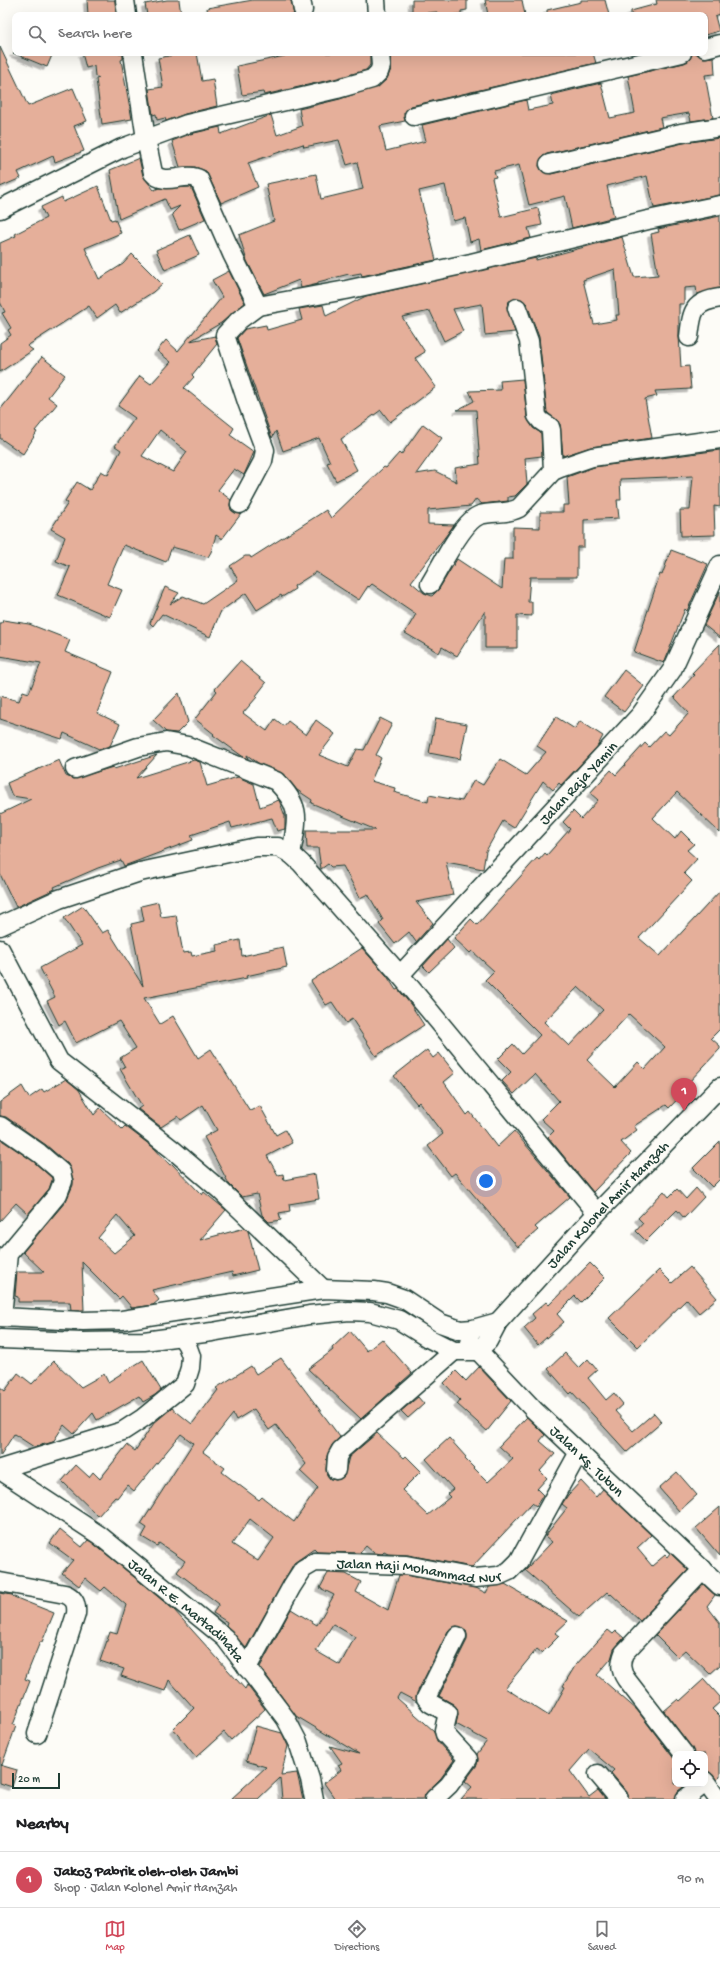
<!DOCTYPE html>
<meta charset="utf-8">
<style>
:root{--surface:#fff;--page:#f2f2f2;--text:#202124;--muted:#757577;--line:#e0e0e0;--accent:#d1495b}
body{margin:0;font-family:"Gochi Hand",sans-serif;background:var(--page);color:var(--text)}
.controls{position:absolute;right:12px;bottom:12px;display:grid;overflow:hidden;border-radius:8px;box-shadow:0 4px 16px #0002}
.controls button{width:36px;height:36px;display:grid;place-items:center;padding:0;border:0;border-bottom:1px solid var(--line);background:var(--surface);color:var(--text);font:20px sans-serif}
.scale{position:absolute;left:12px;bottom:10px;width:48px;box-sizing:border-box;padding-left:4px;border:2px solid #1f3d34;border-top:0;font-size:11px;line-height:14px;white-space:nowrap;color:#1f3d34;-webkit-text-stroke:3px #fdfcf7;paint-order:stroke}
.you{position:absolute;left:486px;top:1181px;width:14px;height:14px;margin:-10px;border:3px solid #fff;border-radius:50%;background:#1a73e8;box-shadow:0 0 0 6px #1a73e833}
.badge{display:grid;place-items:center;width:26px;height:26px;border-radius:50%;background:var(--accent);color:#fff;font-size:13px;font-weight:700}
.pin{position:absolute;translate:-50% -33px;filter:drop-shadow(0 1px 2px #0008)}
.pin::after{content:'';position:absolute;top:21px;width:14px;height:12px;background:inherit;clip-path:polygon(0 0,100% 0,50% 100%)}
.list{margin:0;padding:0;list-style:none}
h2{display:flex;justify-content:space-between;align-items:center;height:52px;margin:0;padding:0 16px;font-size:17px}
h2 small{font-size:13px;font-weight:400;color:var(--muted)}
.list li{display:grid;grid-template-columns:26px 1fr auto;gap:12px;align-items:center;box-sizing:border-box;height:56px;padding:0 16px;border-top:1px solid var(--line)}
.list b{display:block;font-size:15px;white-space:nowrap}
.list p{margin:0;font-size:13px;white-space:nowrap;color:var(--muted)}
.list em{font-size:13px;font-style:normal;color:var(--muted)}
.icon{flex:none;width:22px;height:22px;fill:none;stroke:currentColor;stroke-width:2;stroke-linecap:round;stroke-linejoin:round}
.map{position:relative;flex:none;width:720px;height:1799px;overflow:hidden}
.search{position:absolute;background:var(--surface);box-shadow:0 4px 16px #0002;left:12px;right:12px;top:12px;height:44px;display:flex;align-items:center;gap:10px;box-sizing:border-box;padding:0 14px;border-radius:8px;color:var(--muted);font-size:15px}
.sheet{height:108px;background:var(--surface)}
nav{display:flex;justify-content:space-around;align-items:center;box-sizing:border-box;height:56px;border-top:1px solid var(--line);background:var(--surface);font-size:11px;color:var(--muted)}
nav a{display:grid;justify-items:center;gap:2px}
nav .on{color:var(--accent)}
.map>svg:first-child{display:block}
.building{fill:#e5af9a;stroke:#1f3d34;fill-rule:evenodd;filter:url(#shadow)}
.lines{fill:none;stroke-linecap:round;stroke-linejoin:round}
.minor-casing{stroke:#1f3d34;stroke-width:21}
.minor{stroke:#fdfcf7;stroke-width:18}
.labels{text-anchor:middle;stroke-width:4;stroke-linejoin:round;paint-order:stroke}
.street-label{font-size:15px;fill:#1f3d34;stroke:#fdfcf7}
</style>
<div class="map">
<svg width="720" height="1799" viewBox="0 0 720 1799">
<defs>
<filter id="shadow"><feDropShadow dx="-3.5" dy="3.5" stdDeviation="0" flood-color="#0004"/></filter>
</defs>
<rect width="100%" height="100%" fill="#fdfcf7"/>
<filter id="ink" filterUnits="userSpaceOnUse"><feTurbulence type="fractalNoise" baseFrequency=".025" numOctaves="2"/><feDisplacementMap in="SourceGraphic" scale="8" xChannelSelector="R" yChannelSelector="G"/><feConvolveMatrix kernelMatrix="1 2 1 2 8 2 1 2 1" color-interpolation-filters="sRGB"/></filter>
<g filter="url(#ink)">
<path class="building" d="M 87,0 L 115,0 L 116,15 L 88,15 Z
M 167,0 L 179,0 L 181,15 L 147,15 L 145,4 Z
M 253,0 L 291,0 L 294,15 L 208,15 L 207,8 Z
M 412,0 L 467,0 L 467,10 L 461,11 L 461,14 L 444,15 L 437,15 L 437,12 L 412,14 Z
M 485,0 L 522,0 L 525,15 L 488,15 Z
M 581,0 L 605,0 L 609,15 L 547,15 L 547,10 L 581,2 Z
M 656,0 L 720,0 L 720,14 L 715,16 L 719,31 L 705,35 L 705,15 L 631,15 L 631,11 L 657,4 Z
M 0,47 L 28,106 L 73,88 L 87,121 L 74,126 L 84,151 L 55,162 L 53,156 L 18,172 L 21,178 L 0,187 Z
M 13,53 L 53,53 L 47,67 Z
M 82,53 L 123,53 L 123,59 L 121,60 L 132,119 L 102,124 L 96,79 L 99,78 L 95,76 L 94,66 L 86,68 Z
M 184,53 L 197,53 L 202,81 L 213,79 L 217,106 L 185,114 L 166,121 L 165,118 L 157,120 L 156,114 L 153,115 L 149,89 L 163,87 L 158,58 Z
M 284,53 L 370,53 L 370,65 L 366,70 L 334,79 L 264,95 L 263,92 L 242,95 L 237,66 L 285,56 Z
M 391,53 L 593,53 L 596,63 L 411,106 L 404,113 L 405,121 L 380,126 L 386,151 L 426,141 L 422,125 L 526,100 L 528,110 L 553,105 L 551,95 L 601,83 L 610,118 L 635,113 L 628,76 L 684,63 L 689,60 L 692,53 L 696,53 L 703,58 L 714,57 L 715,74 L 705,75 L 713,118 L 691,121 L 689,113 L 660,118 L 662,127 L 547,154 L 542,157 L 539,166 L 542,171 L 551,174 L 683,143 L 720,138 L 720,195 L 654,208 L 647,176 L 607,186 L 614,217 L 572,228 L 565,196 L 529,205 L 519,165 L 494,171 L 496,177 L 492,178 L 501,217 L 538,208 L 542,225 L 528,228 L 531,238 L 481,250 L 479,239 L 470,242 L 465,218 L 453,221 L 445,185 L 419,191 L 436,260 L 362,276 L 361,273 L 350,275 L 349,274 L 318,282 L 318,284 L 301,288 L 299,280 L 264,294 L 247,261 L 239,235 L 274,221 L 266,184 L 316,174 L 321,199 L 363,189 L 357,162 L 347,165 L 339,140 L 304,147 L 303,144 L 248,163 L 258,187 L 221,203 L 206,171 L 195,167 L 180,167 L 172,141 L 190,134 L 220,127 L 221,134 L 271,115 L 277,135 L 302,126 L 299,109 L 340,99 L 379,86 L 387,79 L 391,69 Z
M 139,158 L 143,176 L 154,190 L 159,188 L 191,187 L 205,219 L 179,230 L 172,214 L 180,206 L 170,210 L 165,199 L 119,219 L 110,170 Z
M 98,186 L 111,220 L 115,219 L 121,233 L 85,248 L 99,279 L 123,264 L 132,254 L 162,284 L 153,292 L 120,313 L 115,305 L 97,318 L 89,306 L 27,346 L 33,350 L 0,372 L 0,343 L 11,335 L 8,330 L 11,328 L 2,313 L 5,312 L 0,302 L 0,243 L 16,236 L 15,234 L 46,218 L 41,207 L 62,197 L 63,202 Z
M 720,216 L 720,288 L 697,294 L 696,287 L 684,288 L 684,304 L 679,304 L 679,336 L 681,367 L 689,366 L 691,389 L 655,391 L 657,396 L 645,399 L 652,438 L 591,447 L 563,456 L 560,424 L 547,412 L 539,337 L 527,304 L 523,300 L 518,298 L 509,301 L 507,307 L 515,332 L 485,335 L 482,304 L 453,309 L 463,331 L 444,341 L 430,311 L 402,317 L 425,352 L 415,358 L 436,387 L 390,422 L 381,410 L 341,439 L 357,470 L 336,481 L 327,463 L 330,462 L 319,438 L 283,451 L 276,431 L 272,438 L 237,338 L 245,329 L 266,325 L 267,330 L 302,320 L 299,309 L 323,305 L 326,316 L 366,296 L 536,258 L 536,260 L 622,237 L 634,277 L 658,275 L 651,234 L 659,232 L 658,229 ZM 615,269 L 619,315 L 616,315 L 617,320 L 594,324 L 583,280 Z
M 190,235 L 199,255 L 165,270 L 156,250 Z
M 229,271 L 245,303 L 221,323 L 190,341 L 215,336 L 217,344 L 192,375 L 194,377 L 184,388 L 234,428 L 230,435 L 254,452 L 244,475 L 234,469 L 218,490 L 231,500 L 230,505 L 231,510 L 235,513 L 241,514 L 222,539 L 216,535 L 211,552 L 208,557 L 172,547 L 166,562 L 124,545 L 107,584 L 122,590 L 110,617 L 58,595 L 70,567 L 56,561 L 65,537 L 51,529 L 68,503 L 65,501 L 77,482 L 90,490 L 101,471 L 108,475 L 121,450 L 115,446 L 135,418 L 118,406 L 140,376 L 151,384 L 171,362 L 157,351 L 166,340 L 178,351 L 222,297 L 212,280 ZM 160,430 L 187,452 L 173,472 L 142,456 Z
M 42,357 L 65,375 L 48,397 L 57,404 L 35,431 L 37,432 L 23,454 L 0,438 L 0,410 Z
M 523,379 L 527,418 L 533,428 L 541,433 L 542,456 L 525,458 L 527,484 L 515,496 L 508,497 L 508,501 L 482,504 L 476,499 L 471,506 L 428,510 L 428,524 L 454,525 L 411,582 L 424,593 L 432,596 L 439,589 L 457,559 L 502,589 L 504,559 L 513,559 L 513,527 L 540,528 L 540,512 L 563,512 L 563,505 L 569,505 L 567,477 L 594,467 L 720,450 L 720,507 L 714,506 L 715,535 L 681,536 L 680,510 L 690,510 L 693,476 L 620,479 L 621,500 L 617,500 L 619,518 L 584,520 L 584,547 L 577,547 L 577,577 L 530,577 L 528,602 L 532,602 L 532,616 L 517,615 L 517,648 L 485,648 L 485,611 L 457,656 L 442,647 L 439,653 L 405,633 L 416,614 L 372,584 L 369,587 L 368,586 L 359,600 L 316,572 L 294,586 L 295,589 L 282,597 L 281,595 L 257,610 L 246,593 L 221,611 L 210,637 L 162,614 L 153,626 L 150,623 L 165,587 L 179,593 L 170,604 L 183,596 L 203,604 L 238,580 L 230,566 L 245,556 L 250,556 L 251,558 L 326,510 L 331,518 L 384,467 L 386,468 L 399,453 L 401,455 L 423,424 L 442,438 L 416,474 L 435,471 L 457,482 L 455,468 L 480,464 L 476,410 L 457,410 L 474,401 L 469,391 L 501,390 L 500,381 Z
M 671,550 L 708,564 L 687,611 L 685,609 L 664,663 L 634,652 L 660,574 L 662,575 Z
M 720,591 L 720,638 L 704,625 Z
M 3,620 L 29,624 L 70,640 L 65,652 L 113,672 L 97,713 L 120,724 L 110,746 L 99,749 L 64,733 L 62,739 L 0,719 L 0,696 L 19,701 L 23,691 L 29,693 L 41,663 L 0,656 L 0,623 L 2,623 Z
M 720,644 L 720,833 L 677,792 L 653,818 L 675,839 L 681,831 L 694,844 L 687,850 L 697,859 L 684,873 L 692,881 L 639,938 L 660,956 L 720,891 L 720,1029 L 711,1038 L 720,1046 L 720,1049 L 688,1083 L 691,1085 L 669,1108 L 666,1105 L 634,1126 L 637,1130 L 621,1142 L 631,1153 L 593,1192 L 548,1137 L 554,1131 L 541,1119 L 559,1101 L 535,1074 L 514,1094 L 502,1081 L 511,1072 L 498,1059 L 513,1044 L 522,1054 L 540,1035 L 485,980 L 494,971 L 472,951 L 470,953 L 454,938 L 471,919 L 477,925 L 537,858 L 539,860 L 545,853 L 547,855 L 570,829 L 563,822 L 573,811 L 581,819 L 598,800 L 590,793 L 611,770 L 616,775 L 645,743 L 649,747 L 664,731 L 669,735 L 689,713 L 674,697 L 694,675 L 692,673 ZM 578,987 L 603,1010 L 569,1046 L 544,1022 ZM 629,1014 L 665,1047 L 645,1069 L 638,1062 L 615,1087 L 587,1060 Z
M 240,661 L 266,683 L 256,696 L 257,697 L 243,713 L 267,731 L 275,719 L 284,726 L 288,721 L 306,735 L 316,720 L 335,734 L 319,755 L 348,767 L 357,749 L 364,750 L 380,718 L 392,724 L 376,755 L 381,758 L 371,781 L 395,788 L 394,792 L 428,802 L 429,795 L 462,801 L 474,780 L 483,785 L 500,759 L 526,775 L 546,752 L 537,746 L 556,717 L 575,729 L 580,721 L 603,736 L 597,747 L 561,785 L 559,783 L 553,790 L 543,781 L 514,828 L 503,821 L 486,851 L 483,869 L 446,862 L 453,895 L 416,902 L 433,923 L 416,942 L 409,932 L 395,944 L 379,924 L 383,920 L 368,894 L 360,898 L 343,866 L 331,867 L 328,864 L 321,869 L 318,848 L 307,848 L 306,830 L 376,830 L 311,803 L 312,800 L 297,790 L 283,774 L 258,763 L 247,755 L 248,759 L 242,756 L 213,735 L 214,734 L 195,719 L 217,691 L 215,689 Z
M 624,670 L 644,686 L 624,712 L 604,697 Z
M 179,693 L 188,722 L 177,733 L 166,732 L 153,720 Z
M 436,718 L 467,724 L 460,759 L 429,753 Z
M 157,755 L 136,778 L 194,760 L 200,762 L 207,786 L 238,777 L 254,784 L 260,807 L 279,800 L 285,816 L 285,829 L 277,831 L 272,818 L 232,828 L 230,822 L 191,835 L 193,840 L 124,866 L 121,860 L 98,868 L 54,887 L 55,889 L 16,907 L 0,874 L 0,814 L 31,799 L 12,796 L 7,783 L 59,760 L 66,776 L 73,779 L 113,767 L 114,769 Z
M 158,902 L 161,917 L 176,915 L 183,953 L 191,952 L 192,956 L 217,951 L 216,945 L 240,940 L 242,956 L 283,947 L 287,967 L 246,976 L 247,978 L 144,998 L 160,1024 L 173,1016 L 198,1058 L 211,1049 L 250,1111 L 260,1106 L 276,1135 L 285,1130 L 292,1143 L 267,1156 L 278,1175 L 283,1174 L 284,1180 L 315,1174 L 319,1199 L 289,1204 L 290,1211 L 279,1213 L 281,1220 L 269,1222 L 262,1215 L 257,1194 L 242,1197 L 229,1184 L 204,1137 L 217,1130 L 203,1105 L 181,1120 L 178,1116 L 161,1127 L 138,1109 L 142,1106 L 120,1069 L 125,1067 L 120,1058 L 136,1048 L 119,1021 L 76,1043 L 65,1021 L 59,1025 L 47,1001 L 55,997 L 40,968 L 82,945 L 64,918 L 83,906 L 102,933 L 108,930 L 143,986 L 131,924 L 144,921 L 141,906 Z
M 447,939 L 454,948 L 429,972 L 423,966 Z
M 362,948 L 387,976 L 396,990 L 398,989 L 411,1005 L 424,1025 L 376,1056 L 352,1019 L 346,1023 L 332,1002 L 326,1005 L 311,981 Z
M 427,1050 L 433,1058 L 439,1053 L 455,1073 L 444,1082 L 467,1115 L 470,1112 L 497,1147 L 514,1131 L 570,1197 L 535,1227 L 538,1230 L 518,1247 L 455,1173 L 451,1176 L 428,1146 L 443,1134 L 419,1102 L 417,1104 L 394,1076 Z
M 66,1079 L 79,1090 L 94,1115 L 100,1108 L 122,1129 L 125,1126 L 154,1148 L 170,1165 L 172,1164 L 202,1195 L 204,1192 L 226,1210 L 200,1240 L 245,1228 L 248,1231 L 258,1270 L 233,1276 L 232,1272 L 152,1290 L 159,1300 L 153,1305 L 132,1308 L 122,1296 L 119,1299 L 82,1262 L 84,1310 L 71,1310 L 70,1302 L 18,1302 L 18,1297 L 15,1296 L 17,1272 L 44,1272 L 23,1252 L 66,1201 L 73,1185 L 73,1179 L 68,1164 L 46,1145 L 6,1117 L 0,1116 L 0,1102 L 22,1086 L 29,1098 L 42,1089 L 44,1092 ZM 117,1215 L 135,1236 L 114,1253 L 98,1238 Z
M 0,1139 L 33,1161 L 52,1178 L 52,1180 L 49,1189 L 28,1214 L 16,1203 L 0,1221 Z
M 720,1141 L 720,1179 L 712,1187 L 693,1168 Z
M 696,1188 L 704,1197 L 684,1218 L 677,1210 L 646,1241 L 636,1231 L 643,1223 L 638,1218 L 664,1191 L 669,1197 L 677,1189 L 686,1199 Z
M 590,1263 L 605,1278 L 581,1302 L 575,1296 L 557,1314 L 564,1322 L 538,1345 L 524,1328 L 535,1318 L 532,1314 L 546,1302 L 549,1305 Z
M 690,1267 L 717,1298 L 699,1313 L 687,1299 L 638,1347 L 609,1318 L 659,1270 L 672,1283 Z
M 350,1331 L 367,1351 L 382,1339 L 412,1373 L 361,1419 L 308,1369 L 333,1350 L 332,1348 Z
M 565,1353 L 579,1368 L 588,1359 L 597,1370 L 588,1378 L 606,1400 L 614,1393 L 623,1404 L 615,1411 L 633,1431 L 654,1413 L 662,1422 L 627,1452 L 572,1392 L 570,1394 L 548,1369 Z
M 281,1358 L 340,1437 L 332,1445 L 327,1456 L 326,1470 L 327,1475 L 330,1479 L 336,1480 L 344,1476 L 349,1457 L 377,1433 L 404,1458 L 406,1456 L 421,1471 L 402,1490 L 428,1515 L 450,1497 L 447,1494 L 453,1489 L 426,1459 L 449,1438 L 466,1457 L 465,1459 L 488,1482 L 513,1459 L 499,1446 L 527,1417 L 545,1435 L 540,1441 L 555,1454 L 540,1471 L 547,1478 L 537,1489 L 543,1495 L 536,1506 L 532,1503 L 472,1567 L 408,1555 L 388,1554 L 384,1552 L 382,1554 L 374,1553 L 366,1546 L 360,1553 L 317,1552 L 314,1549 L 294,1563 L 246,1648 L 226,1625 L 227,1622 L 213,1613 L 219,1604 L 177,1572 L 185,1561 L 159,1543 L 157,1546 L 142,1537 L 147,1528 L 141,1524 L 193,1443 L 181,1434 L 134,1491 L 127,1485 L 117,1498 L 115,1497 L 98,1516 L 62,1481 L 76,1465 L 89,1477 L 93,1472 L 100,1479 L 127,1445 L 135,1451 L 154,1423 L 172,1408 L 192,1424 L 218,1390 L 216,1388 L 251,1366 L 256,1374 ZM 254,1409 L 269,1430 L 276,1425 L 306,1464 L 300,1471 L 318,1488 L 294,1522 L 262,1497 L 259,1500 L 222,1472 L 225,1468 L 203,1452 L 233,1414 L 236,1420 ZM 250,1519 L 274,1538 L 258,1561 L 232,1544 Z
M 143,1360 L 161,1390 L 155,1395 L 143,1402 L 139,1396 L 97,1420 L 93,1413 L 74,1434 L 64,1425 L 53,1442 L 46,1444 L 44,1443 L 42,1445 L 34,1447 L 14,1434 L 0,1456 L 0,1387 L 5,1391 L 18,1373 L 32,1384 L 54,1361 L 81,1387 L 104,1374 L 108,1382 Z
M 479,1367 L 511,1401 L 487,1431 L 457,1404 L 460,1400 L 444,1383 L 456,1371 L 466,1381 Z
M 418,1397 L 424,1404 L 408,1418 L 401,1411 Z
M 677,1472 L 697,1495 L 679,1511 L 659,1488 Z
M 581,1481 L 596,1497 L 603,1489 L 651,1535 L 637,1548 L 652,1566 L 665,1555 L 667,1557 L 670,1553 L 688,1570 L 640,1621 L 611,1594 L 610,1595 L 607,1592 L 579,1617 L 525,1570 L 552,1542 L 545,1536 L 567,1508 L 562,1504 L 568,1495 Z
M 720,1507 L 720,1556 L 696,1528 Z
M 60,1529 L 82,1547 L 88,1540 L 93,1543 L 174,1610 L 245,1689 L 247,1685 L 265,1709 L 231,1740 L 224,1732 L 196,1757 L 173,1729 L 194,1708 L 169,1680 L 165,1691 L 121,1676 L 124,1669 L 100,1661 L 110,1632 L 117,1634 L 126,1605 L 105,1587 L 101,1591 L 85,1578 L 79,1586 L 62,1573 L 73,1560 L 50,1543 Z
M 328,1573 L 346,1574 L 361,1582 L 356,1592 L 388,1610 L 399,1575 L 405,1575 L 476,1588 L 486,1593 L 489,1587 L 505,1584 L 568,1621 L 555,1633 L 559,1636 L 542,1653 L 537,1649 L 505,1688 L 549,1716 L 565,1687 L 563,1686 L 575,1666 L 608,1630 L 613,1634 L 616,1631 L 624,1638 L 614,1649 L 611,1659 L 597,1675 L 637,1710 L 675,1760 L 675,1784 L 687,1784 L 678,1791 L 675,1799 L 629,1799 L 627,1792 L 611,1773 L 614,1770 L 589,1749 L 570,1771 L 589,1797 L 598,1790 L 605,1799 L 461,1799 L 472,1787 L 465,1781 L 477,1765 L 478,1760 L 477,1754 L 487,1741 L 456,1724 L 458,1715 L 457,1708 L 453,1704 L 439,1696 L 467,1640 L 467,1635 L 466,1630 L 457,1626 L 452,1627 L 448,1631 L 417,1693 L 417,1702 L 400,1693 L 397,1698 L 434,1731 L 437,1741 L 454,1760 L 441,1778 L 427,1792 L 424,1799 L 335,1799 L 324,1783 L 341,1770 L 338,1765 L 342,1763 L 330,1746 L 359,1754 L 296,1716 L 260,1667 L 291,1609 L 317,1625 L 334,1595 L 320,1588 ZM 333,1624 L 355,1637 L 340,1665 L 316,1651 Z
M 703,1584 L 715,1595 L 707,1606 L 720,1623 L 720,1665 L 710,1674 L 685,1650 L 677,1657 L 655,1635 Z
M 0,1593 L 12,1595 L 14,1597 L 54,1613 L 42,1642 L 40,1642 L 25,1679 L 30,1681 L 13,1725 L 16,1726 L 2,1765 L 0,1765 Z
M 704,1679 L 720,1697 L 720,1702 L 712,1709 L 720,1717 L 720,1777 L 717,1780 L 710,1772 L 705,1771 L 705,1754 L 694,1754 L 692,1748 L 664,1711 L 678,1699 L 680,1701 Z
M 256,1726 L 282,1733 L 288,1746 L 281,1775 L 297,1773 L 303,1799 L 282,1799 L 280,1778 L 258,1799 L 231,1799 L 266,1767 L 246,1761 Z
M 0,1765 L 17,1770 L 12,1787 L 0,1783 Z"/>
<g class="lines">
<defs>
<g id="minor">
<path d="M 125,0 L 127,15"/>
<path d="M 301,0 L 303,10"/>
<path d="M 376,0 L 377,15"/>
<path d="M 705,48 L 720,44"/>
<path d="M 133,53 L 146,139 L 153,173 C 164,187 186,171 199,179 L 232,254 L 258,306"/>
<path d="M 414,116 L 682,53"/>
<path d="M 549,164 L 681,133 L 720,127"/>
<path d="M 0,209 L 122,148 L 187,124 L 337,89 L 372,79 L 379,72 L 381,66 L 380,53"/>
<path d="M 517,308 L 529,341 L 537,416 L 541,421 L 550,427 L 551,430 L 553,471"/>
<path d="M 689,337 C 692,312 692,302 720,298"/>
<path d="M 240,504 L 263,461 L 265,450 L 247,402 L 225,335 L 239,320 L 258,306 L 346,290 L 471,263 L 648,220 L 720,205"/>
<path d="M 430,584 C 440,568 463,520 480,515 C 493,511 506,515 519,508 L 553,471 L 560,468 L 592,457 L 720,439"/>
<path d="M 75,769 L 138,747 L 166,742 L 188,746 L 276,781 C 303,808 297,819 291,854"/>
<path d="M 0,926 L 59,899 L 140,872 L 256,847 L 278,847 L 291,854 L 301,863 L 400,975 L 597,1213"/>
<path d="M 0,949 L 59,1061 L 172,1149 L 220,1190 L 323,1289"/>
<path id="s1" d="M 400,975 L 641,714 L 672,670 L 720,565"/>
<path d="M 0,1126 L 39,1153 L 61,1172 L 63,1181 L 58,1194 L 8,1254 L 2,1317"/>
<path d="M 0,1317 L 83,1321 L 122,1320 L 323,1289 L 374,1291 L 387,1293 L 404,1299 L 440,1323 L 460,1330 L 473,1329 L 498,1322"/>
<path id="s2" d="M 0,1339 L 83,1342 L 144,1341 L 212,1332 L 309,1315 L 349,1311 L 370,1312 L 399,1320 L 428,1338 L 454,1351 L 477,1351 L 488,1341 L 498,1322 L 597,1213 L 720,1087"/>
<path id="s3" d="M 470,1342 L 534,1410 L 720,1586"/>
<path d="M 0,1469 L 123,1431 L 143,1418 L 185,1384 L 190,1368 L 191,1356 L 187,1345 L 181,1336"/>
<path id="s4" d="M 0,1470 L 99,1535 L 225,1638 L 286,1719 L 298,1742 L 310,1779 L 314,1799"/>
<path d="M 336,1470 L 337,1457 L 341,1450 L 454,1351"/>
<path d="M 0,1582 L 65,1594 C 75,1598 77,1604 76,1614 L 37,1734"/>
<path id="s5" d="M 247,1668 L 292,1586 L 303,1569 L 315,1562 L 406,1565 L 475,1578 L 498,1576 L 509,1571 L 519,1561 L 579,1452"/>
<path d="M 684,1754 L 626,1679 C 620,1670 620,1663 624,1653 L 703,1569"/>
<path d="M 598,1774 L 619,1799"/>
<path d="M 705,1781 L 718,1799"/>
<path d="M 434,1799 L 449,1785 L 468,1759 L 445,1734 L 444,1730 L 448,1713 L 430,1703 L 426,1698 L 457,1636"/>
<path d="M 685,1799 L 704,1784"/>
</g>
</defs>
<use href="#minor" class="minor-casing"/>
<use href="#minor" class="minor"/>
</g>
</g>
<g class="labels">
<g class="street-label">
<text dy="5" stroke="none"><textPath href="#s1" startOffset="262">Jalan Raja Yamin</textPath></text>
<text dy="5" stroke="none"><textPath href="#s2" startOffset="686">Jalan Kolonel Amir Hamzah</textPath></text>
<text dy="5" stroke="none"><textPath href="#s3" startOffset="167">Jalan Ks. Tubun</textPath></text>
<text dy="5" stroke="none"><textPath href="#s5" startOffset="232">Jalan Haji Mohammad Nur</textPath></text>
<text dy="5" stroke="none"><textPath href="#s4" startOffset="234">Jalan R.E. Martadinata</textPath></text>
</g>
</g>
</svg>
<div class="controls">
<button><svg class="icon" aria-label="locate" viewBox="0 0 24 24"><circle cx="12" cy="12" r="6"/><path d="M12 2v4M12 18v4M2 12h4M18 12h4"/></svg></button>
</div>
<div class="scale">20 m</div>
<div class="you"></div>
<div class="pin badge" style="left:684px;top:1111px">1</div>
<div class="search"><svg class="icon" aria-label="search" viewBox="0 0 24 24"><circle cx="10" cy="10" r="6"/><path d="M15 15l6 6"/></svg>Search here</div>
</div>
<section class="sheet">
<h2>Nearby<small></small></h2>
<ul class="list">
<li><span class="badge">1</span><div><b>Jakoz Pabrik oleh-oleh Jambi</b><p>Shop · Jalan Kolonel Amir Hamzah</p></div><em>90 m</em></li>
</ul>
</section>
<nav>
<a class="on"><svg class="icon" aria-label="map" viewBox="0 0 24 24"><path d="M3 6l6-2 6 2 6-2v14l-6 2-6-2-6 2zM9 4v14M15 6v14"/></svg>Map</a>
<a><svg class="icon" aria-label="directions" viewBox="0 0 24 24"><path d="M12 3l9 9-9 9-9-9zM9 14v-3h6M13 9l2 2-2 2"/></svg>Directions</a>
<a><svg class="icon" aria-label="saved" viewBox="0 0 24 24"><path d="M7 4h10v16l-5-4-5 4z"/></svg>Saved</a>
</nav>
